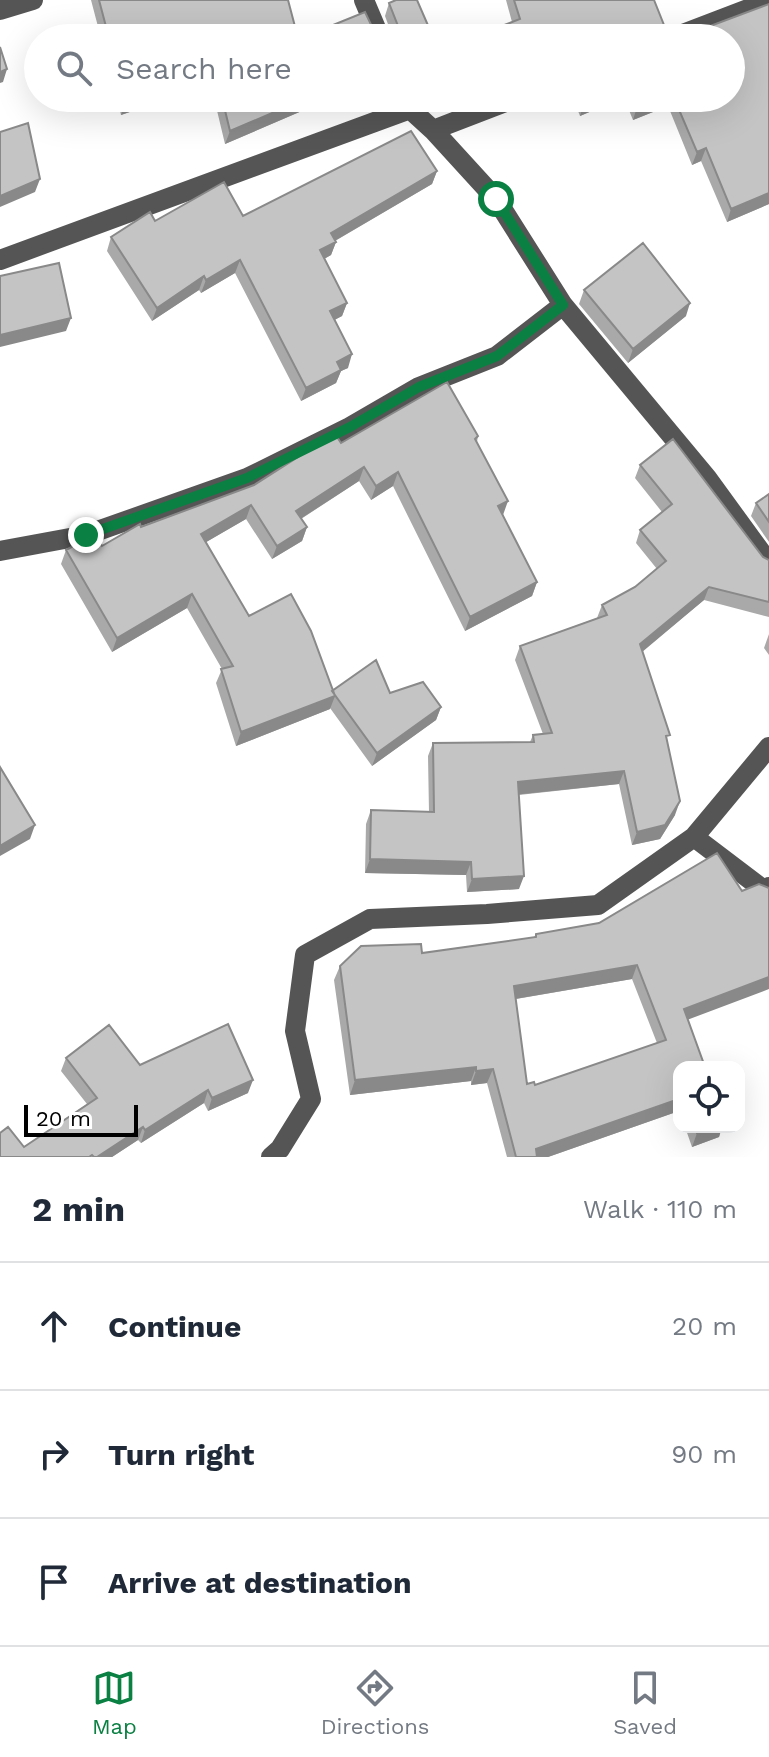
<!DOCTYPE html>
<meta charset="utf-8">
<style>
:root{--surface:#fff;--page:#f2f2f3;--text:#1f2937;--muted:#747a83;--line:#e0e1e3;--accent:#0b8043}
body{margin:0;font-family:"Work Sans",sans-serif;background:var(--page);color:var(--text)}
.controls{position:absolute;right:24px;bottom:24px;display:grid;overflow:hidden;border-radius:16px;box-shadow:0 8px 32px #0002}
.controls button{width:72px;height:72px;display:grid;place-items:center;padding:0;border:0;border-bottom:2px solid var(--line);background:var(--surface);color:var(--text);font:40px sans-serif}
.scale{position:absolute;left:24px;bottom:20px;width:114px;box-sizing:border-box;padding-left:8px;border:4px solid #000;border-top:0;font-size:22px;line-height:28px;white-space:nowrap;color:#000;-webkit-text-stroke:6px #fff;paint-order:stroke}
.stop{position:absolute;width:24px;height:24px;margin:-18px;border:6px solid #0b8043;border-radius:50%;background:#fff}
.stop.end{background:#0b8043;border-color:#fff;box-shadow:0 2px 8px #0008}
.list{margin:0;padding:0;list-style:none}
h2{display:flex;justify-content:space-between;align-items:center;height:104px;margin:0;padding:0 32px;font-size:34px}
h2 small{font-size:26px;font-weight:400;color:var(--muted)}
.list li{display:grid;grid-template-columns:52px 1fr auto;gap:24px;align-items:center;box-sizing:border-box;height:128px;padding:0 32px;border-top:2px solid var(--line)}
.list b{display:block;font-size:30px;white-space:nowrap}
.list em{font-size:26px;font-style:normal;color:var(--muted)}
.icon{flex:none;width:44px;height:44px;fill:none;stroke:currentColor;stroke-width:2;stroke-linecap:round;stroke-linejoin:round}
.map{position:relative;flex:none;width:769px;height:1157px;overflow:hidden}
.search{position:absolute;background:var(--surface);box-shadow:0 8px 32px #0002;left:24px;right:24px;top:24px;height:88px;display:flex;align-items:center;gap:20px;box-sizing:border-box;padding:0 28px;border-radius:44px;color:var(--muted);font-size:30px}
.sheet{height:488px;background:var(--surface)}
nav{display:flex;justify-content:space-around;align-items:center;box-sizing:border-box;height:112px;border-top:2px solid var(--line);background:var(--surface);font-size:22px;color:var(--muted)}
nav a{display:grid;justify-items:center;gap:4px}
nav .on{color:var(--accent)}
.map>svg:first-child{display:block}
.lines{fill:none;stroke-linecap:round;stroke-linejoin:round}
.minor{stroke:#555;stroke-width:20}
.wall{fill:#a9a9a9;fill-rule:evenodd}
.shaded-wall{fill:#898989}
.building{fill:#c4c4c4;stroke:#898989;stroke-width:2;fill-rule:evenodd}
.route{stroke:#0b8043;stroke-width:10}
</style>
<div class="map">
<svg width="769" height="1157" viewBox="0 0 769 1157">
<rect width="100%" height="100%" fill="#fff"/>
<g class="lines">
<path class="minor" d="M 364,0 L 380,38
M 0,10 L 33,0
M 672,38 L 769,1
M 405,98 L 410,109 L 433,130 L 496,199 L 563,305 L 707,478 L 769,563
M 433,130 L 516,98
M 0,260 L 410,109
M 0,551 L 86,535 L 247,478 L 350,427 L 419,387 L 497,356 L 563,305
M 694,837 L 764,890 L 769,887
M 271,1157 L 280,1149 L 311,1099 L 295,1031 L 305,955 L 370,919 L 487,914 L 598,905 L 694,837 L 769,747"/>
</g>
<path class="wall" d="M 91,0 L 288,0 L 298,38 L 101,38 Z
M 506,0 L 654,0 L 668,35 L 671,38 L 681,37 L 769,4 L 769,204 L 727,222 L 701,161 L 692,165 L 668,106 L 633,120 L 624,98 L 731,98 L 731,38 L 470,38 L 512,22 Z
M 389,3 L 427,38 L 301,38 L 376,35 L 389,37 L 392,35 L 385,16 Z
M 117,98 L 183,98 L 170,103 L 168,99 L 121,115 Z
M 214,98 L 332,98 L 225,144 Z
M 448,98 L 480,98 L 452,109 Z
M 573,98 L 622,98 L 580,116 Z
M 437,171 L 432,184 L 335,241 L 336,242 L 331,255 L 324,259 L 347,303 L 342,316 L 334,320 L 348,368 L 341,371 L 336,383 L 301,401 L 235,273 L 201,293 L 199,290 L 152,321 L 107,251 L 111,237 L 155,221 L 243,216 Z
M 584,290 L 686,316 L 628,363 L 579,304 Z
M 478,436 L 477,442 L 503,515 L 537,582 L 532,596 L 465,631 L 393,486 L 371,500 L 359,481 L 301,519 L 307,527 L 302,541 L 272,559 L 246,519 L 206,542 L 249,616 L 333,691 L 390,693 L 441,707 L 436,720 L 372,766 L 330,708 L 330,709 L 236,746 L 216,683 L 222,669 L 187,608 L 112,652 L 61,564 L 66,550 L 102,546 L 141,527 L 254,485 L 341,443 Z
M 640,465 L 763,557 L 769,560 L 769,617 L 704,600 L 642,651 L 667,743 L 675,815 L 660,839 L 632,845 L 619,784 L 519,795 L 519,889 L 467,892 L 466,875 L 365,873 L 366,824 L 371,810 L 429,812 L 428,756 L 433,743 L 530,742 L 533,735 L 543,734 L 515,660 L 520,646 L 597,618 L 602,605 L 635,587 L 657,569 L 636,543 L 640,530 L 662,512 L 635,478 Z
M 769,494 L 769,542 L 751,516 L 756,503 Z
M 769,634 L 769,655 L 764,648 Z
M 599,923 L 688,1020 L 679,1067 L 679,1111 L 548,1157 L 507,1157 L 487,1083 L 471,1085 L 471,1081 L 350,1095 L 334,980 L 340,966 L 534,937 L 536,934 ZM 632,979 L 657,1043 L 535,1085 L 527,1084 L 516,999 Z
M 66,1058 L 140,1065 L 248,1093 L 208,1111 L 204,1103 L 141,1143 L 138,1140 L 112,1157 L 0,1157 L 24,1147 L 87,1104 L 61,1071 Z
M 685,1127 L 722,1127 L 719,1137 L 692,1147 Z"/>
<path class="shaded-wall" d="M 430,30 L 427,38 L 411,38 Z
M 7,69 L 3,82 L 0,83 L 0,72 Z
M 138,98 L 169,98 L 121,115 L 126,102 Z
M 172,98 L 183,98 L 170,103 Z
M 307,98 L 332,98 L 225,144 L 230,131 Z
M 456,98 L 480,98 L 452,109 Z
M 596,98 L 622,98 L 580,116 L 584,103 Z
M 661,98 L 671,98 L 668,106 L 633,120 L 637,107 Z
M 706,148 L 701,161 L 692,165 L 697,152 Z
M 437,171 L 432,184 L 326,246 L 331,233 Z
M 40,179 L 35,192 L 0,207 L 0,196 Z
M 769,193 L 769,204 L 727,222 L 731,209 Z
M 336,242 L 331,255 L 315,264 L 320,250 Z
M 240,260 L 235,273 L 201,293 L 206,280 Z
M 204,276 L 199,290 L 152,321 L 157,308 Z
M 347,303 L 342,316 L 325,325 L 330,311 Z
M 690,303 L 686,316 L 628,363 L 633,349 Z
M 71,318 L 66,331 L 0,347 L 0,335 Z
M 352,354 L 348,368 L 341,371 L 336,383 L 301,401 L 306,388 L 337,362 Z
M 364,467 L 359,481 L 291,525 L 296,511 Z
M 398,472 L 393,486 L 371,500 L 376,486 Z
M 508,501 L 503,515 L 498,506 Z
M 251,505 L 246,519 L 196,548 L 201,534 Z
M 307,527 L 302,541 L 272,559 L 277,546 Z
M 537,582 L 532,596 L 465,631 L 470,617 Z
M 709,587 L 704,600 L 635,658 L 640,644 Z
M 192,594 L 187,608 L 112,652 L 117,638 Z
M 335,696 L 330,709 L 236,746 L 241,732 Z
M 441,707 L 436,720 L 372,766 L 377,753 Z
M 624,771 L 619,784 L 513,795 L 518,782 Z
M 680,801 L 675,815 L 660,839 L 632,845 L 637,832 Z
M 35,825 L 30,839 L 0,856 L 0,846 Z
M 370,859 L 471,862 L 466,875 L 365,873 Z
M 524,876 L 519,889 L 467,892 L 472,879 Z
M 637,965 L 632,979 L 509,1000 L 514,986 Z
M 769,977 L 769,989 L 679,1023 L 684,1009 Z
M 476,1067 L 471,1081 L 350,1095 L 355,1080 Z
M 493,1069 L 487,1083 L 471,1085 L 476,1071 Z
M 253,1080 L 248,1093 L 208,1111 L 212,1098 Z
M 208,1090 L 204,1103 L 141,1143 L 145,1130 Z
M 679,1099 L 679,1111 L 548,1157 L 533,1157 L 536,1149 Z
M 143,1127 L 138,1140 L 112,1157 L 97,1157 Z
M 712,1127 L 722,1127 L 719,1137 L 692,1147 L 697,1133 Z"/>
<path class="building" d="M 99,0 L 288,0 L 298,38 L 109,38 Z
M 396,0 L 417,0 L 430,30 L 411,38 L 301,38 L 365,12 L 376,35 L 389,37 L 394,34 L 398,26 L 389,3 Z
M 514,0 L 654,0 L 668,35 L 671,38 L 681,37 L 769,4 L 769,193 L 731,209 L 706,148 L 697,152 L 674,98 L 731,98 L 731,38 L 470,38 L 520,19 Z
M 0,47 L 7,69 L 0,72 Z
M 125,98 L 138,98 L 126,102 Z
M 222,98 L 307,98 L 230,131 Z
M 583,98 L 596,98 L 584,103 Z
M 634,98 L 661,98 L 637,107 Z
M 28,123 L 40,179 L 0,196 L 0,132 Z
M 411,131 L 437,171 L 331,233 L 336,242 L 320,250 L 347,303 L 330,311 L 352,354 L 337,362 L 341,370 L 306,388 L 240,260 L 206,280 L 204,276 L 157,308 L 111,237 L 150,212 L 155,221 L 224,182 L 243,216 Z
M 643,243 L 690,303 L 633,349 L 584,290 Z
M 59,263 L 71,318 L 0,335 L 0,276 Z
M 447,382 L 478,436 L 475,439 L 508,501 L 498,506 L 537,582 L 470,617 L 398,472 L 376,486 L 364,467 L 296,511 L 307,527 L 277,546 L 251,505 L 201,534 L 249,616 L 291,594 L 311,631 L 335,696 L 241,732 L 221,669 L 233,666 L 192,594 L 117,638 L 66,550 L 95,534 L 102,546 L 140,524 L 141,527 L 254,485 L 306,452 L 337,437 L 341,443 Z
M 673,439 L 763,557 L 769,560 L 769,602 L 709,587 L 640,644 L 670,735 L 666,736 L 680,801 L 665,825 L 637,832 L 624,771 L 518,782 L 524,876 L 472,879 L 471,862 L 370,859 L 371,810 L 434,812 L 433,743 L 534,742 L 533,735 L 552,733 L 520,646 L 607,615 L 602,605 L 635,587 L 666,561 L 640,530 L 672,504 L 640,465 Z
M 769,494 L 769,522 L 756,503 Z
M 376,660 L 390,693 L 423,682 L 441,707 L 377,753 L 332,691 Z
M 0,767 L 35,825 L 0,846 Z
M 717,853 L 742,891 L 759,884 L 769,888 L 769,977 L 684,1009 L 705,1067 L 679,1067 L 679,1099 L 536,1149 L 537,1157 L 516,1157 L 493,1069 L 476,1071 L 476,1067 L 355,1080 L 340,966 L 361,946 L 421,944 L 422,953 L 536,937 L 536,934 L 599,923 ZM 637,965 L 666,1040 L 535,1085 L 534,1082 L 527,1084 L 514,986 Z
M 228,1024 L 253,1080 L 212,1098 L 208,1090 L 145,1130 L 143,1127 L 97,1157 L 94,1157 L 92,1155 L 89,1157 L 0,1157 L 0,1133 L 8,1127 L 24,1147 L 97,1098 L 66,1058 L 109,1025 L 140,1065 Z
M 695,1127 L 712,1127 L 697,1133 Z"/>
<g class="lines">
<path class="route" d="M 86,535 L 247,478 L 350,427 L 419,387 L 497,356 L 563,305 L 496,199"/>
</g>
</svg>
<div class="controls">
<button><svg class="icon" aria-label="locate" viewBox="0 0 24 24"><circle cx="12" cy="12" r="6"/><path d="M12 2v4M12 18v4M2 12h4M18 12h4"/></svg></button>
</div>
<div class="scale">20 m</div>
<div class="stop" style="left:496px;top:199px"></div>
<div class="stop end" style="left:86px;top:535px"></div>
<div class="search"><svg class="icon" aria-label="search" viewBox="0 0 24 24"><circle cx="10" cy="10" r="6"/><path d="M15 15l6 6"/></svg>Search here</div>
</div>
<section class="sheet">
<h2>2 min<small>Walk · 110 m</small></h2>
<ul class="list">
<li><svg class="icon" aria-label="ahead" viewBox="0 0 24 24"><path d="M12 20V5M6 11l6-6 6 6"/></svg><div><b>Continue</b></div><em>20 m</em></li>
<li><svg class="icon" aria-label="right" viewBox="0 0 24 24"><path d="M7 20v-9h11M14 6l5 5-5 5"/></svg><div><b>Turn right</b></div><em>90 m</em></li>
<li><svg class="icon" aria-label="arrive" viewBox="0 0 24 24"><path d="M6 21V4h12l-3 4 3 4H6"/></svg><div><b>Arrive at destination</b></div></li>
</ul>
</section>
<nav>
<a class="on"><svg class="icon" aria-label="map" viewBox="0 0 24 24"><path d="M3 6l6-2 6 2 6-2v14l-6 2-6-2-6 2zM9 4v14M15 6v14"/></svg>Map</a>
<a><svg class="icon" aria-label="directions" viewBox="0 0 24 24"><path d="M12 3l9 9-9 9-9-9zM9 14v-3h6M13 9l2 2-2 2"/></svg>Directions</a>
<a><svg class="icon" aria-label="saved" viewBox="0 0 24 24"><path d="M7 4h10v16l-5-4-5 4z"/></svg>Saved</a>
</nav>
